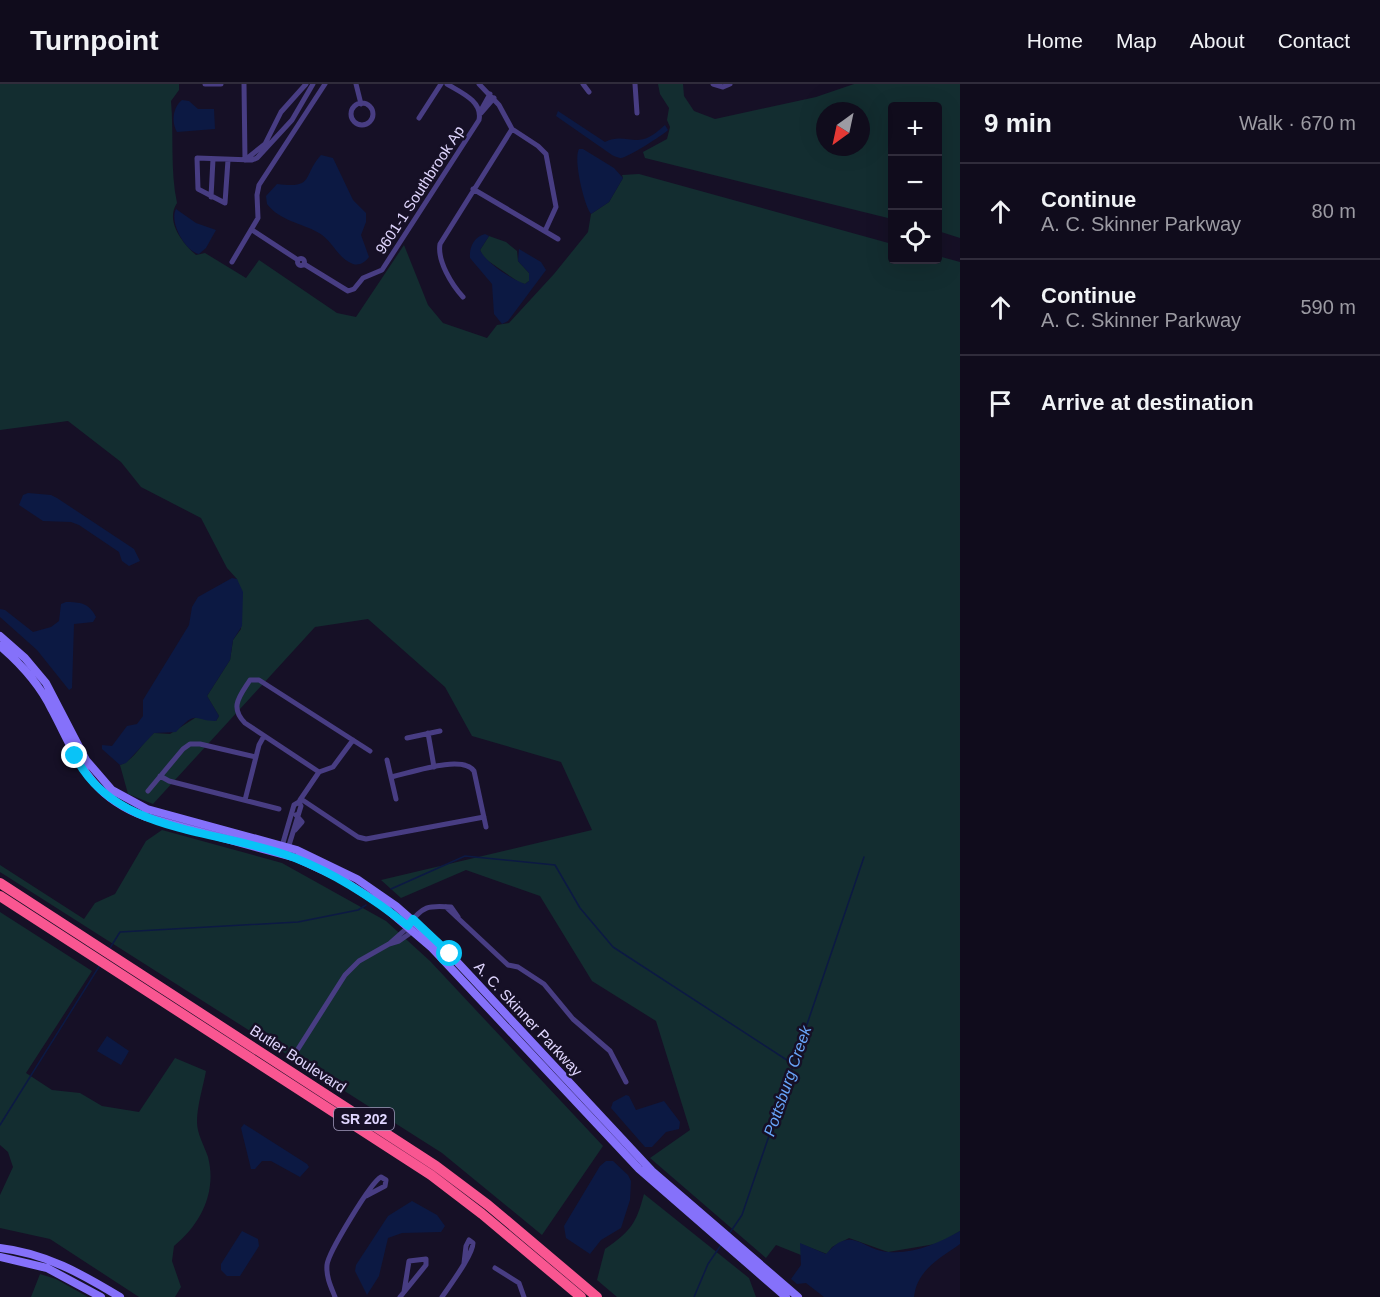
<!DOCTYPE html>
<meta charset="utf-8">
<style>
:root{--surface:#100c1c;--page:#1e1a29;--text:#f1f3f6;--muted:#9c9ba3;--line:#302c3b}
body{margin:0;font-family:Helvetica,sans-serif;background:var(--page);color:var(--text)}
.controls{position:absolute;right:18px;top:18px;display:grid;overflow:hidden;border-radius:6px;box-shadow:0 6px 24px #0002}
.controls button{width:54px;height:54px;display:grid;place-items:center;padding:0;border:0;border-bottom:2px solid var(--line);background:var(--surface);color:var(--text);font:30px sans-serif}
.compass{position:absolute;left:816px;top:18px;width:54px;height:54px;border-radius:50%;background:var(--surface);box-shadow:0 6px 24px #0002;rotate:213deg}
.stop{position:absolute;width:18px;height:18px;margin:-14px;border:4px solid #09c3f7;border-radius:50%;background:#fff}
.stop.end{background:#09c3f7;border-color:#fff;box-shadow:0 2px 6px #0008}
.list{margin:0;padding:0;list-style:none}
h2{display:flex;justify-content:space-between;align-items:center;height:78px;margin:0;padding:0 24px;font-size:26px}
h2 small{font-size:20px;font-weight:400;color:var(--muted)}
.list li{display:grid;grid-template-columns:39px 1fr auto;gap:18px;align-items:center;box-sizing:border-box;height:96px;padding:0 24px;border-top:2px solid var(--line)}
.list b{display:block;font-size:22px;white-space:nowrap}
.list p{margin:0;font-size:20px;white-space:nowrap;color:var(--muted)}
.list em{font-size:20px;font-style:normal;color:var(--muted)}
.icon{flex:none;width:33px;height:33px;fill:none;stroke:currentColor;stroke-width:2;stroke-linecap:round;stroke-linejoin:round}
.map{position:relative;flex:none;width:960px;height:1213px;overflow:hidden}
header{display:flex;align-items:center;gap:36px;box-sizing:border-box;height:84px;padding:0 30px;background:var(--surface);border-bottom:2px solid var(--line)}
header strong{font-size:28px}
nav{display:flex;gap:33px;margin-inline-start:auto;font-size:21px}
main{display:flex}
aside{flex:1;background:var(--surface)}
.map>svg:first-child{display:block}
.green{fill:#132d30;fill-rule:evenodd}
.water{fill:#0c1943}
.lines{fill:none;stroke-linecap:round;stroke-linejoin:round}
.stream{stroke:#0c1943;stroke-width:1.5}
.minor{stroke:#483d83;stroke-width:5}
.secondary{stroke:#8571fa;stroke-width:8}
.motorway{stroke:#f95691;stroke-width:10}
.route{stroke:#09c3f7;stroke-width:8}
.labels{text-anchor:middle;stroke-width:5;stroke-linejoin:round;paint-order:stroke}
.shield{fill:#161026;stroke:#a39bbd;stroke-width:1.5}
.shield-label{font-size:14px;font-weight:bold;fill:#e0d6fe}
.street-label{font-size:15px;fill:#e0d6fe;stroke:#161026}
.water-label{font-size:16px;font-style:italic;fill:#68a5fa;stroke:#161026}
</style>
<header>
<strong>Turnpoint</strong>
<nav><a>Home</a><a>Map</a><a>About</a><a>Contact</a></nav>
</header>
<main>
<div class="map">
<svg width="960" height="1213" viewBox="0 0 960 1213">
<rect width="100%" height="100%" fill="#161026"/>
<path class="green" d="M 0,0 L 179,0 L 179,6 L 171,17 C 174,51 170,86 177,119 C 165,137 182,159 196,171 L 205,169 L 246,194 L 259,176 L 337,229 L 356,233 L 404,161 L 428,221 L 443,239 L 487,254 L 497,241 L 509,239 L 554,190 L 588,148 L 591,130 L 609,118 L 623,94 L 622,91 L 639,90 L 892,160 L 892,176 L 938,176 L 938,172 L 960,178 L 960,1147 L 941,1159 L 888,1168 L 849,1154 L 832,1163 L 827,1170 L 801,1160 L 801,1171 L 776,1161 L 766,1174 L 650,1074 L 690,1046 L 656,937 L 592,897 L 540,812 L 466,786 L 401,814 L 381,796 L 592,746 L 561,678 L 472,652 L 445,603 L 368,535 L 315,543 L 153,720 L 128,710 L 120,681 C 135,676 142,658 154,649 L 170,650 L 198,632 L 216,637 L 219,632 L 207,612 L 230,576 L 233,556 L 241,545 L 237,495 L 227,484 L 201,434 L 141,403 L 121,378 L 68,337 L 0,346 Z
M 658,0 L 683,0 L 684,12 L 694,27 L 715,35 L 816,13 L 854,0 L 960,0 L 960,154 L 938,147 L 938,22 L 892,22 L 892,135 L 645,74 L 643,68 L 667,55 L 670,43 L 667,36 L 669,24 L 660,10 ZM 825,27 L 861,27 L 861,63 L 825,63 Z
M 489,152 L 506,158 L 517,167 L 518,177 L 529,189 L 529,197 L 525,200 L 520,199 L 484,174 L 480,166 Z
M 162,746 L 282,779 L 386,837 L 430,877 L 603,1062 L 542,1151 L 442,1069 L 0,788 L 0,781 L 84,835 L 95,819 L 115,810 L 146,757 Z
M 0,828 L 92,887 L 26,989 L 52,1006 L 80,1009 L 102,1022 L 139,1028 L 175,974 L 206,987 C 203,1003 197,1022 197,1038 C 197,1050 204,1061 208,1073 C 217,1108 201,1140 174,1162 L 172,1177 L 181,1203 L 175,1213 L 139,1213 L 50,1155 L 0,1144 L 0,1111 L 13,1083 L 8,1068 L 0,1061 Z
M 644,1110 L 749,1194 L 756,1213 L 617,1213 L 597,1196 L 605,1165 C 631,1147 636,1140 644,1110 Z
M 40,1190 L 56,1195 L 88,1213 L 31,1213 Z"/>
<path class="water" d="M 182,16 L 189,17 L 198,25 L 214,25 L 215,45 L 177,48 C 171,38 173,23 182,16 Z
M 558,27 L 605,58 C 622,49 634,61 649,53 C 655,50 660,45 665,41 L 668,46 C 663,51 627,74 621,74 C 619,74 614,72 612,71 L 556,32 Z
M 579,65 L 583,65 L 614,84 L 623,94 L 609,118 L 591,130 C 584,121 573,75 579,65 Z
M 321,71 L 333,74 L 353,116 L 366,129 L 366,138 L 361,151 L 369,173 C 365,178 360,182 353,180 C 337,174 333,157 319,149 C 302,139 280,137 267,120 L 266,112 L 277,100 C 315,105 302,92 321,71 Z
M 176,125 L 196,139 L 216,146 L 206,164 L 199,170 C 185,167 169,138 176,125 Z
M 485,150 L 489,152 L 480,166 C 486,179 511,195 525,200 L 529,197 L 529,189 L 518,177 L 519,165 L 541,178 L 546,186 L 508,237 L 502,240 L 494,230 L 492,200 L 470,174 C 469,163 474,153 485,150 Z
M 28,409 L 51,411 L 57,414 L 134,465 L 140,477 L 129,482 L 122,477 L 119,468 L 79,441 L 71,438 L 43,437 L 19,421 L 23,411 Z
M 232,494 L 237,495 L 243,508 L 242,542 L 233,556 L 230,576 L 207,612 L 219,632 L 216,637 C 192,637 198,625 176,648 L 154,649 L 126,679 L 120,681 L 102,665 L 102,661 L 112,662 L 127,642 L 137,640 L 143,632 L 143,616 L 189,541 L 192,523 L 198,513 Z
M 66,518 C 80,518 89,519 96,533 L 93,538 L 74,540 L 72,604 L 69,606 L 37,566 L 0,533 L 0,525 L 5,526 L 33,548 L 51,543 L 59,537 L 61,520 Z
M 107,952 L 129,967 L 121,981 L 97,967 Z
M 626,1011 L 629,1012 L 636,1026 L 664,1017 L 680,1038 L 679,1045 L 666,1048 L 652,1063 L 645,1063 L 611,1024 L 613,1018 Z
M 244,1040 L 307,1080 L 309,1083 L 300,1093 L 271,1077 L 262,1077 L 255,1085 L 251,1085 L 241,1044 Z
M 606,1077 L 613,1077 L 628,1091 L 631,1097 L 630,1116 L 621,1144 L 601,1156 L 590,1170 L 566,1154 L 564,1142 L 600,1082 Z
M 412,1117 L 437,1131 L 445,1142 L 441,1148 L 402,1149 L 388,1154 L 379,1192 L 367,1211 L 355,1187 L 356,1181 L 388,1132 Z
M 242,1147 L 258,1155 L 259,1162 L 240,1192 L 227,1192 L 221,1186 L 221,1180 Z
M 960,1147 L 960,1160 C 939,1175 917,1186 914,1213 L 824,1213 L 806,1199 L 797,1200 L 791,1195 L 801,1181 L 800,1159 L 826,1170 C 852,1140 861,1166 889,1168 C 914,1170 939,1159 960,1147 Z"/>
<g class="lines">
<path class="stream" d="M 391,805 L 465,772 L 555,781 L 580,824 L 613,863 L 793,980
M 110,864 L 120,848 L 298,838 L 358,826 L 366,821
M 0,1041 L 100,881
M 729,1150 L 742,1131 L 864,773
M 694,1213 L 708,1180 L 721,1161"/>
<path class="minor" d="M 205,0 L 221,0
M 244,0 L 245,76
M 356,0 L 361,20
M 479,0 L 499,21 L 512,45 L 538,62 L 546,70 L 556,123 L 545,147
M 583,0 L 589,8
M 635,0 L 637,29
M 713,0 L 723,3 L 730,0
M351 30a11 11 0 1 1 22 0a11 11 0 1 1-22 0Z
M 480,28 L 490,10
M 481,29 L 494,14
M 419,34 L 441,0
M 228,76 L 225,119 L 198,105 L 197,74 L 252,76 L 257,74 L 292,36 L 313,0
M 245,76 L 265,60 L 281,28 L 306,0
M 473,105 L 558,155
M 211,113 L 213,75
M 252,146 L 298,176
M297.5 178a3.5 3.5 0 1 1 7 0a3.5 3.5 0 1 1-7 0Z
M 232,178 L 258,134 L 257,111 L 259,101 L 325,0
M 304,180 L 348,207 L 354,205 L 363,194 L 382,186 L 479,36 C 483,17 460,8 447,0
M 463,213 C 452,201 437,177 440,160 L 512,45
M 428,649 L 434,683
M 407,654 L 440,647
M 353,656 L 333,683 L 319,688 L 245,639 C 229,623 240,612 250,596 L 259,596 L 370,667
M 387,676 L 396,715
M 160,692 L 169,697 L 279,725
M 391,693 C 410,689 462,670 474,687 L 486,743
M 148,707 L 183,665 L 190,660 L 200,660 L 256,673
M 301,715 L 358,753 L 366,755 L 484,733
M 245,716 L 259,661 L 264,652
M 300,716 L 319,688
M 295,746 L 302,738 L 296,731
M 280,769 L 294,721 L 299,718 L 301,722 L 286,771
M 446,823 L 508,881 L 518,883 L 544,900 L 573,935 L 610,967 L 626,998
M 407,844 L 389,860 L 399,857 L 409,850 L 408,841 C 423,822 428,821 451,823 L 458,833
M 298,965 L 345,891 L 359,877 L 389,860
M 495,1184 L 519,1199 L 524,1213
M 335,1213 C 331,1203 326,1193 327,1181 C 328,1169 371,1098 381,1093 L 386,1096 L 385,1102 L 366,1112
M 400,1213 L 426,1181 L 426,1175 L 409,1177 L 404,1208
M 442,1213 C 450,1201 473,1171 473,1159 L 469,1156 L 466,1162 L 464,1179"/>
<path class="secondary" d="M 0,552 L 25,574 L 46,599 L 86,676 L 112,706 L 147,725 L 297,766 L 357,795 L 396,822 L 446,866 L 652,1087 L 798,1213
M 0,562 C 21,580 40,601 52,626 C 78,675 88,712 146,733 L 296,774 L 341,795 L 383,822 L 432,864 L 639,1085 L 786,1213
M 0,1164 C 45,1169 82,1190 120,1213
M 0,1173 L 47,1184 L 101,1213"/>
<path class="motorway" d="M 0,799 L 436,1082 L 488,1121 L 597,1213
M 0,812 L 431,1091 L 482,1130 L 581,1213"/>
</g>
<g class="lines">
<path class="route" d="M 75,672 C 114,751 221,745 295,774 C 336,790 373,814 408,842 L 413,835 L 450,870"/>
</g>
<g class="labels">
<rect class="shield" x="334" y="1024" width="60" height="22" rx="4.5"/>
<g class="shield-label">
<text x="364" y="1040">SR 202</text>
</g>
<g class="street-label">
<text transform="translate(420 106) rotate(-57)" y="5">9601-1 Southbrook Ap</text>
<text transform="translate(528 935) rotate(47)" y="5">A. C. Skinner Parkway</text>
<text transform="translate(298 975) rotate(33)" y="5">Butler Boulevard</text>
</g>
<g class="water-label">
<text transform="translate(787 997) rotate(-71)" y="6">Pottsburg Creek</text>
</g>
</g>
</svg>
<div class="controls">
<button>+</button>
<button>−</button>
<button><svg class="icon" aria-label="locate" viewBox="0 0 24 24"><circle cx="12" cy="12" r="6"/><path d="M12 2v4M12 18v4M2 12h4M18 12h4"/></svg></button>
</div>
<svg class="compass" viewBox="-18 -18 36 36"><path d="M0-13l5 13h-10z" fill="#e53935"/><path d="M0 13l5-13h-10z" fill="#9c9ba3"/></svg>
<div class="stop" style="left:450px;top:870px"></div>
<div class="stop end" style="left:75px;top:672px"></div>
</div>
<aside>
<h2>9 min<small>Walk · 670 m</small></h2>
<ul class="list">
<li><svg class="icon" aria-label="ahead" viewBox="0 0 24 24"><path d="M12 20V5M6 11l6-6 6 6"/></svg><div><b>Continue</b><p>A. C. Skinner Parkway</p></div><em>80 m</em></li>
<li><svg class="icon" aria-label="ahead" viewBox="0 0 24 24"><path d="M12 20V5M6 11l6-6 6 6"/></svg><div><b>Continue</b><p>A. C. Skinner Parkway</p></div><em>590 m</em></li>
<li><svg class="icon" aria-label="arrive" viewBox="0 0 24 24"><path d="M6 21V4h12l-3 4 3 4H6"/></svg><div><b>Arrive at destination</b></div></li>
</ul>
</aside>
</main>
